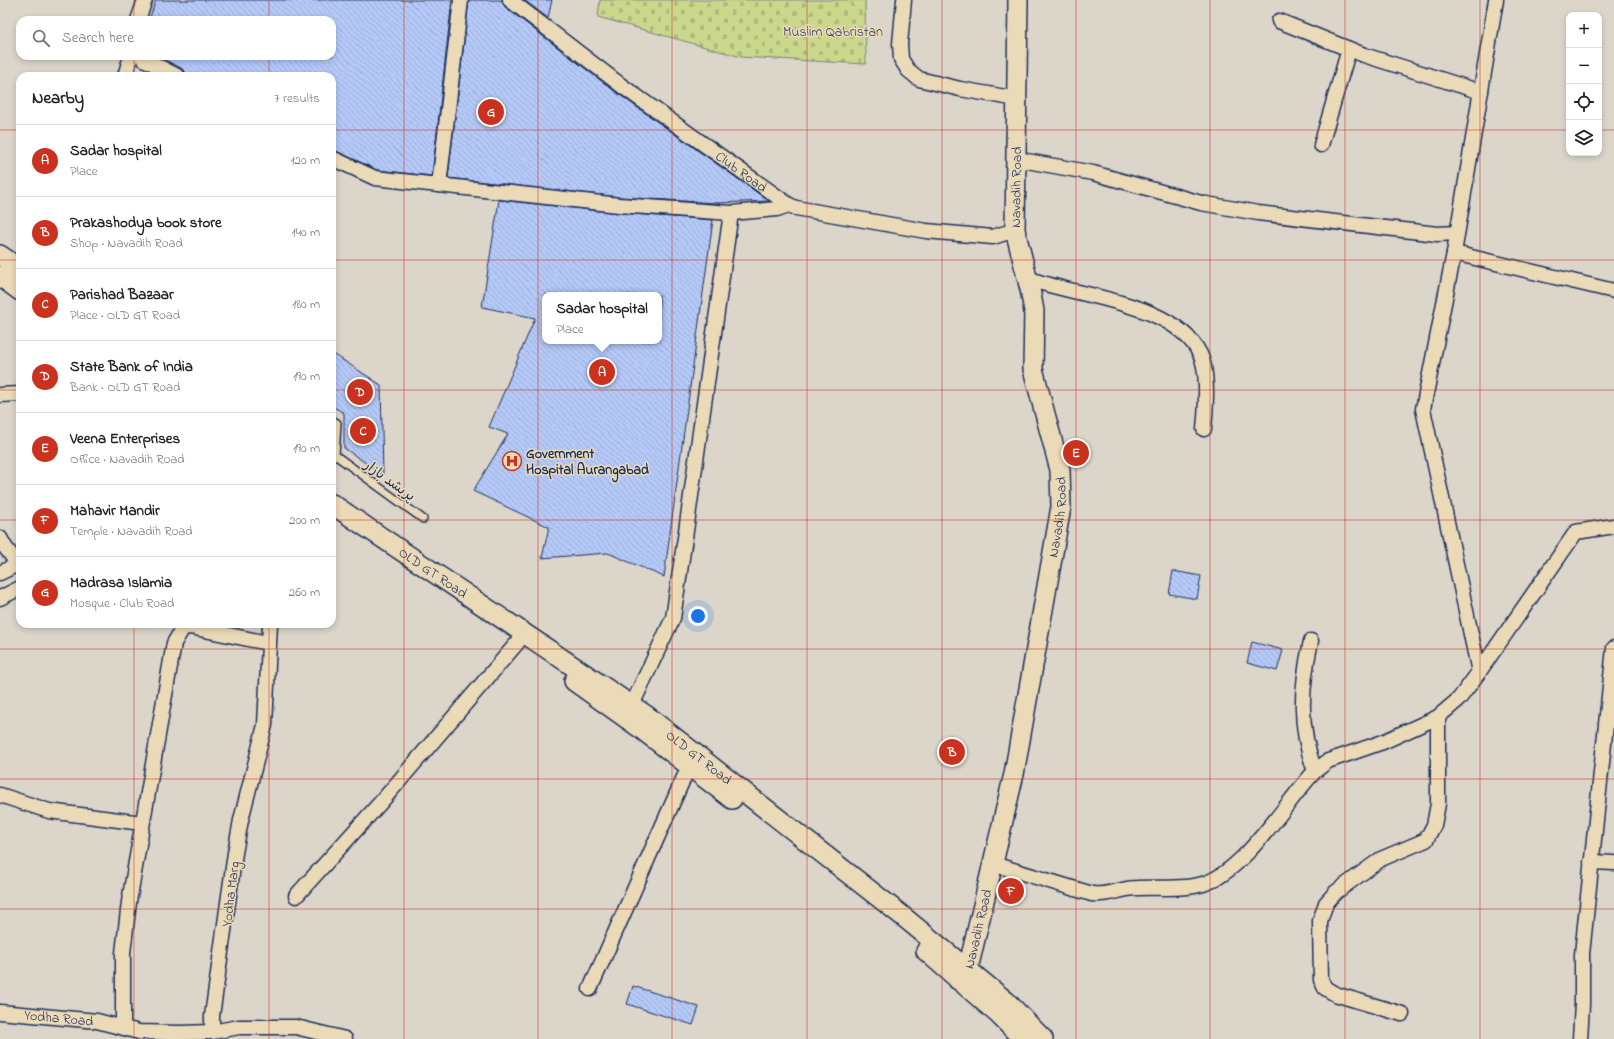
<!DOCTYPE html>
<meta charset="utf-8">
<style>
:root{--surface:#fff;--page:#f2f2f2;--text:#222;--muted:#767676;--line:#e0e0e0;--accent:#c8321e}
body{margin:0;font-family:"Indie Flower","Playpen Sans Arabic",sans-serif;background:var(--page);color:var(--text)}
.controls{position:absolute;right:12px;top:12px;display:grid;overflow:hidden;border-radius:8px;box-shadow:0 2px 6px #0003}
.controls button{width:36px;height:36px;display:grid;place-items:center;padding:0;border:0;border-bottom:1px solid var(--line);background:var(--surface);color:var(--text);font:20px sans-serif}
.you{position:absolute;left:698px;top:616px;width:14px;height:14px;margin:-10px;border:3px solid #fff;border-radius:50%;background:#1a73e8;box-shadow:0 0 0 6px #1a73e833}
.badge{display:grid;place-items:center;width:26px;height:26px;border-radius:50%;background:var(--accent);color:#fff;font-size:13px;font-weight:700}
.pin{position:absolute;translate:-50% -50%;border:2px solid #fff;box-shadow:0 1px 4px #0006}
.popup{position:absolute;left:542px;top:292px;width:120px;height:52px;box-sizing:border-box;display:grid;place-content:center;border-radius:8px;background:var(--surface);filter:drop-shadow(0 1px 3px #0005);font-size:13px;white-space:nowrap;color:var(--muted)}
.popup b{font-size:15px;color:var(--text)}
.popup::after{content:'';position:absolute;left:50%;top:100%;margin-left:-8px;border:8px solid transparent;border-top-color:var(--surface)}
.list{margin:0;padding:0;list-style:none}
h2{display:flex;justify-content:space-between;align-items:center;height:52px;margin:0;padding:0 16px;font-size:17px}
h2 small{font-size:13px;font-weight:400;color:var(--muted)}
.list li{display:grid;grid-template-columns:26px 1fr auto;gap:12px;align-items:center;box-sizing:border-box;height:72px;padding:0 16px;border-top:1px solid var(--line)}
.list b{display:block;font-size:15px;white-space:nowrap}
.list p{margin:0;font-size:13px;white-space:nowrap;color:var(--muted)}
.list em{font-size:13px;font-style:normal;color:var(--muted)}
.icon{flex:none;width:22px;height:22px;fill:none;stroke:currentColor;stroke-width:2;stroke-linecap:round;stroke-linejoin:round}
.map{position:relative;flex:none;width:1614px;height:1039px;overflow:hidden}
.search{position:absolute;background:var(--surface);box-shadow:0 2px 6px #0003;left:16px;top:16px;width:320px;height:44px;display:flex;align-items:center;gap:10px;box-sizing:border-box;padding:0 14px;border-radius:12px;color:var(--muted);font-size:15px}
.panel{position:absolute;background:var(--surface);box-shadow:0 2px 6px #0003;left:16px;top:72px;width:320px;height:556px;border-radius:12px}
.map>svg:first-child{display:block}
.cemetery{fill:url(#cemetery-stones);stroke:#738475}
.building{fill:url(#building-back-hatch);stroke:#1b2f5e;fill-rule:evenodd}
.lines{fill:none;stroke-linecap:round;stroke-linejoin:round}
.lane-casing{stroke:#1b2f5e;stroke-width:10}
.street-casing{stroke:#1b2f5e;stroke-width:17}
.secondary-casing{stroke:#1b2f5e;stroke-width:22}
.lane{stroke:#ebdab7;stroke-width:7}
.street{stroke:#ebdab7;stroke-width:14}
.secondary{stroke:#ebdab7;stroke-width:19}
.grid{fill:none;stroke:#c8321e;stroke-width:1;stroke-opacity:0.55}
.labels{text-anchor:middle;stroke-width:3;stroke-linejoin:round;paint-order:stroke}
.park-label{font-size:14px;fill:#354865;stroke:#ebdab7}
.street-label{font-size:14px;fill:#1b2f5e;stroke:#ebdab7}
.poi-label{font-size:14px;font-weight:bold;fill:#1b2f5e;stroke:#ebdab7;text-anchor:start}
</style>
<div class="map">
<svg width="1614" height="1039" viewBox="0 0 1614 1039">
<defs>
<pattern id="cemetery-stones" width="16" height="16" patternUnits="userSpaceOnUse"><rect width="16" height="16" fill="#cbd88c"/><path d="M2 7V4a2 2 0 0 1 4 0v3zM10 15v-3a2 2 0 0 1 4 0v3z" fill="#aeba7b"/></pattern>
<pattern id="building-back-hatch" width="6" height="6" patternUnits="userSpaceOnUse"><rect width="6" height="6" fill="#b5c9f8"/><path d="M-1 5l2 2M0 0l6 6M5-1l2 2" fill="none" stroke="#9badd7"/></pattern>
</defs>
<rect width="100%" height="100%" fill="#dbd5ca"/>
<filter id="ink" filterUnits="userSpaceOnUse"><feTurbulence type="fractalNoise" baseFrequency=".025" numOctaves="2"/><feDisplacementMap in="SourceGraphic" scale="8" xChannelSelector="R" yChannelSelector="G"/><feConvolveMatrix kernelMatrix="1 2 1 2 8 2 1 2 1" color-interpolation-filters="sRGB"/></filter>
<g filter="url(#ink)">
<path class="cemetery" d="M 600,0 L 865,0 L 866,64 L 741,57 L 598,17 Z"/>
<path class="building" d="M 156,0 L 452,0 L 432,176 L 377,170 L 332,149 L 332,76 L 191,76 L 185,72 L 181,68 L 157,56 L 332,56 L 332,20 L 149,20 Z
M 469,0 L 502,0 L 505,7 L 617,93 L 769,201 L 716,203 L 620,197 L 448,178 Z
M 524,0 L 552,0 L 548,18 Z
M 499,200 L 618,213 L 713,220 L 664,577 L 608,553 L 542,558 L 549,527 L 473,491 L 508,434 L 489,427 L 535,318 L 482,307 ZM 545,295 L 659,295 L 659,341 L 545,341 Z
M 332,353 L 381,385 L 383,475 L 344,448 L 344,413 L 332,406 Z
M 1173,571 L 1201,576 L 1197,599 L 1169,594 Z
M 1252,642 L 1283,650 L 1277,671 L 1247,663 Z
M 633,986 L 699,1007 L 693,1025 L 627,1004 Z"/>
<g class="lines">
<defs>
<path id="lane" d="M 332,420 L 337,423 L 335,455 L 423,519"/>
<g id="street">
<path id="s1" d="M 510,0 L 622,86 L 789,205 L 796,208 L 926,231 L 993,237 L 1015,230"/>
<path d="M 904,0 L 900,44 L 901,59 L 908,70 L 919,79 L 960,89 L 1017,99"/>
<path d="M 138,20 L 145,0"/>
<path d="M 1279,21 L 1364,55 L 1481,92"/>
<path d="M 142,56 L 144,59 L 177,76"/>
<path d="M 125,76 L 131,56"/>
<path d="M 1321,145 L 1349,49"/>
<path d="M 332,158 L 375,178 L 619,205 L 731,213 L 777,209 L 789,205"/>
<path d="M 1016,159 L 1093,173 L 1201,203 L 1258,213 L 1437,234 L 1457,233"/>
<path d="M 439,185 L 461,0"/>
<path d="M 1454,253 L 1496,0"/>
<path d="M 1027,278 C 1076,297 1174,301 1200,354 C 1209,372 1206,409 1204,429"/>
<path d="M 1614,291 L 1454,253 L 1423,409 L 1479,672 L 1576,532 L 1614,526"/>
<path d="M 0,395 L 20,394"/>
<path d="M 0,538 L 5,547 L 18,564"/>
<path d="M 0,573 L 20,563"/>
<path d="M 0,598 L 20,588"/>
<path d="M 270,624 L 265,725 L 241,820 L 235,853 L 212,1016 L 212,1032 L 239,1027 L 296,1027 L 345,1039"/>
<path d="M 1311,641 C 1301,687 1298,726 1315,771"/>
<path d="M 632,705 L 673,618 L 686,531 L 731,213"/>
<path d="M 0,795 L 49,811 L 142,823"/>
<path d="M 1591,862 L 1614,863"/>
<path d="M 993,864 L 1092,894 C 1108,896 1121,888 1137,888 C 1159,887 1182,890 1203,884 C 1244,872 1286,802 1315,771 L 1328,761 L 1383,742 L 1438,717 L 1459,699 L 1479,672"/>
<path d="M 296,896 L 382,801 L 518,642"/>
<path d="M 590,989 L 689,766"/>
<path id="s2" d="M 0,1012 L 97,1021 L 139,1032 L 180,1033 L 212,1032"/>
<path d="M 1402,1014 L 1335,994 L 1325,988 L 1321,980 L 1320,921 L 1326,903 L 1336,892 L 1381,859 L 1426,840 L 1434,825 L 1438,804 L 1438,717"/>
<path d="M 123,1027 L 123,953 L 129,902 L 174,643 L 183,628 L 190,627 L 268,643"/>
<path d="M 1580,1039 L 1582,1004 L 1582,954 L 1614,648"/>
</g>
<g id="secondary">
<path d="M 0,255 L 20,269"/>
<path d="M 0,276 L 20,291"/>
<path id="s3" d="M 332,504 L 647,716 L 900,914 L 1006,1001 L 1043,1039"/>
<path d="M 574,681 L 640,728 L 732,799"/>
<path d="M 926,951 L 998,1014 L 1023,1039"/>
<path id="s4" d="M 958,980 L 968,969 L 1014,774 L 1061,507 L 1060,470 L 1033,369 L 1034,311 L 1030,289 L 1015,230 L 1018,0"/>
</g>
</defs>
<use href="#lane" class="lane-casing"/>
<use href="#street" class="street-casing"/>
<use href="#secondary" class="secondary-casing"/>
<use href="#lane" class="lane"/>
<use href="#street" class="street"/>
<use href="#secondary" class="secondary"/>
</g>
</g>
<path class="grid" d="M 134,0 L 134,20M 269,0 L 269,20M 404,0 L 404,1039M 538,0 L 538,1039M 672,0 L 672,1039M 807,0 L 807,1039M 942,0 L 942,1039M 1076,0 L 1076,1039M 1210,0 L 1210,1039M 1345,0 L 1345,1039M 1480,0 L 1480,1039M 134,56 L 134,76M 269,56 L 269,76M 0,130 L 20,130M 332,130 L 1569,130M 1599,130 L 1614,130M 0,260 L 20,260M 332,260 L 1614,260M 0,390 L 20,390M 332,390 L 1614,390M 0,520 L 20,520M 332,520 L 1614,520M 134,624 L 134,1039M 269,624 L 269,1039M 0,649 L 1614,649M 0,779 L 1614,779M 0,909 L 1614,909"/>
<defs>
<symbol id="hospital-ring" viewBox="-11 -11 22 22"><circle r="9.5" fill="#ebdab7" stroke="#c8321e" stroke-width="1.5"/><path d="M-5-5h3v3.5h4V-5h3V5h-3V1.5h-4V5h-3Z" fill="#c8321e"/></symbol>
</defs>
<g fill-rule="evenodd">
<use href="#hospital-ring" x="501" y="450" width="22" height="22"/>
</g>
<g class="labels">
<g class="park-label">
<text x="833" y="36">Muslim Qabristan</text>
</g>
<g class="street-label">
<text dy="5" stroke="none"><textPath href="#s1" startOffset="288">Club Road</textPath></text>
<text dy="5" stroke="none"><textPath href="#s4" startOffset="812">Navadih Road</textPath></text>
<text transform="translate(390 480) rotate(36)" y="5">پریشد بازار</text>
<text dy="5" stroke="none"><textPath href="#s4" startOffset="476">Navadih Road</textPath></text>
<text dy="5" stroke="none"><textPath href="#s3" startOffset="122">OLD GT Road</textPath></text>
<text dy="5" stroke="none"><textPath href="#s3" startOffset="446">OLD GT Road</textPath></text>
<text transform="translate(230 894) rotate(-83)" y="5">Yodha Marg</text>
<text dy="5" stroke="none"><textPath href="#s4" startOffset="56">Navadih Road</textPath></text>
<text dy="5" stroke="none"><textPath href="#s2" startOffset="59">Yodha Road</textPath></text>
</g>
<g class="poi-label">
<text x="526" y="458">Government<tspan x="526" dy="16">Hospital Aurangabad</tspan></text>
</g>
</g>
</svg>
<div class="controls">
<button>+</button>
<button>−</button>
<button><svg class="icon" aria-label="locate" viewBox="0 0 24 24"><circle cx="12" cy="12" r="6"/><path d="M12 2v4M12 18v4M2 12h4M18 12h4"/></svg></button>
<button><svg class="icon" aria-label="layers" viewBox="0 0 24 24"><path d="M12 4l9 5-9 5-9-5zM3 14l9 5 9-5"/></svg></button>
</div>
<div class="you"></div>
<div class="pin badge" style="left:602px;top:372px">A</div>
<div class="popup"><b>Sadar hospital</b>Place</div>
<div class="pin badge" style="left:952px;top:752px">B</div>
<div class="pin badge" style="left:363px;top:431px">C</div>
<div class="pin badge" style="left:360px;top:392px">D</div>
<div class="pin badge" style="left:1076px;top:453px">E</div>
<div class="pin badge" style="left:1011px;top:891px">F</div>
<div class="pin badge" style="left:491px;top:112px">G</div>
<div class="search"><svg class="icon" aria-label="search" viewBox="0 0 24 24"><circle cx="10" cy="10" r="6"/><path d="M15 15l6 6"/></svg>Search here</div>
<section class="panel">
<h2>Nearby<small>7 results</small></h2>
<ul class="list">
<li><span class="badge">A</span><div><b>Sadar hospital</b><p>Place</p></div><em>120 m</em></li>
<li><span class="badge">B</span><div><b>Prakashodya book store</b><p>Shop · Navadih Road</p></div><em>140 m</em></li>
<li><span class="badge">C</span><div><b>Parishad Bazaar</b><p>Place · OLD GT Road</p></div><em>180 m</em></li>
<li><span class="badge">D</span><div><b>State Bank of India</b><p>Bank · OLD GT Road</p></div><em>190 m</em></li>
<li><span class="badge">E</span><div><b>Veena Enterprises</b><p>Office · Navadih Road</p></div><em>190 m</em></li>
<li><span class="badge">F</span><div><b>Mahavir Mandir</b><p>Temple · Navadih Road</p></div><em>200 m</em></li>
<li><span class="badge">G</span><div><b>Madrasa Islamia</b><p>Mosque · Club Road</p></div><em>260 m</em></li>
</ul>
</section>
</div>
